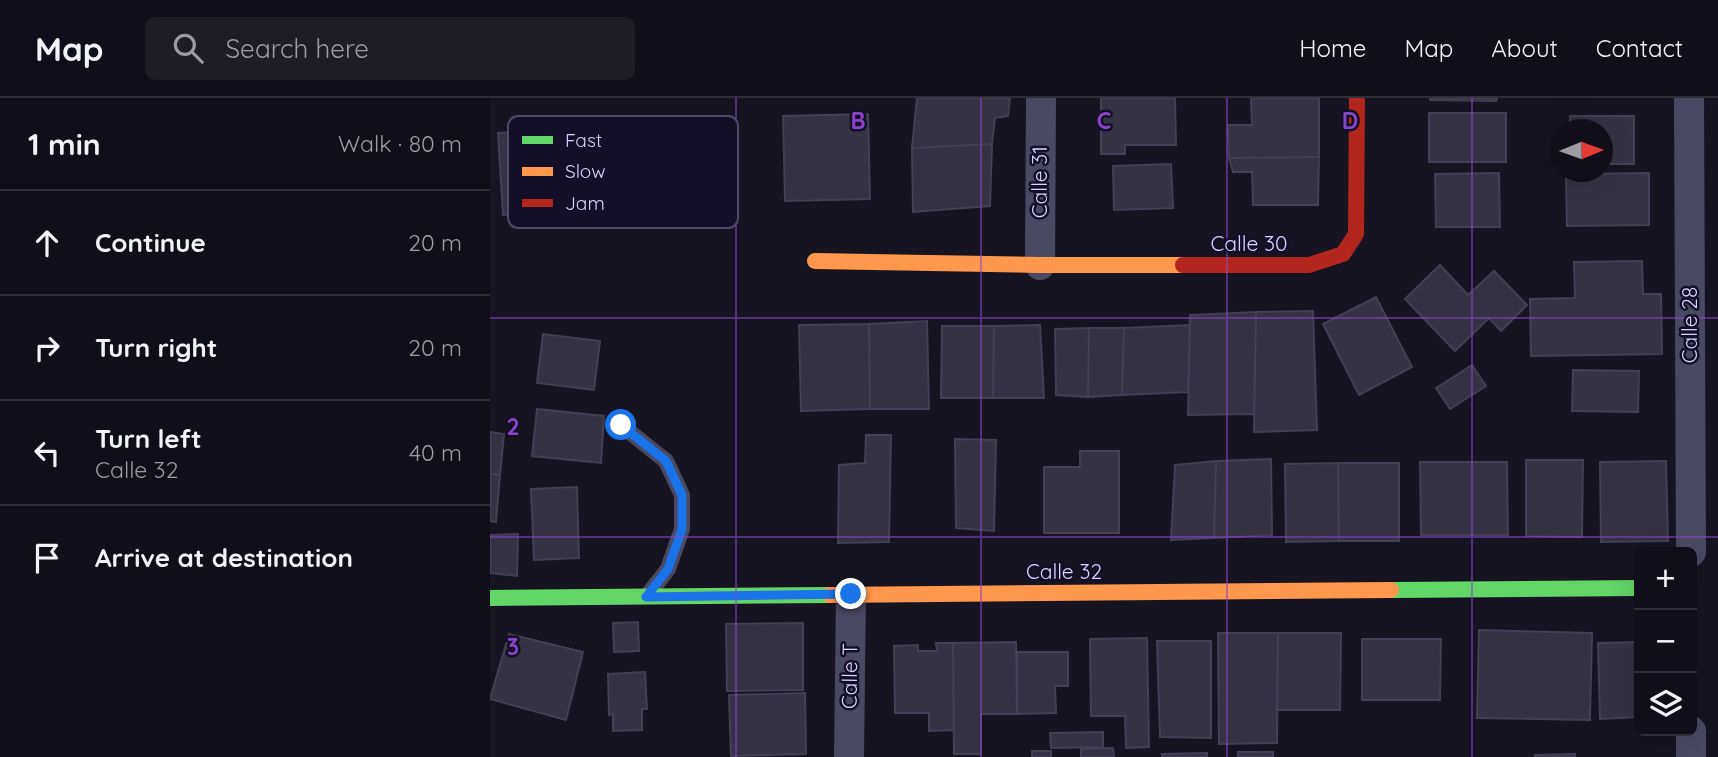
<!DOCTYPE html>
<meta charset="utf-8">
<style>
:root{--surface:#100f19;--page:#1e1d26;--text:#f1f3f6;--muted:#9c9ca2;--line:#302f38}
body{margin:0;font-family:Quicksand,sans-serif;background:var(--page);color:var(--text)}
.controls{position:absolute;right:21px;bottom:21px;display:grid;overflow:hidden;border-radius:10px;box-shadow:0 7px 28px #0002}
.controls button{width:63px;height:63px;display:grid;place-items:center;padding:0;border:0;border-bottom:2px solid var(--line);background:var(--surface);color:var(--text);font:35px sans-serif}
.compass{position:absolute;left:1060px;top:21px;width:63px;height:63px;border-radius:50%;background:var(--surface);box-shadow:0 7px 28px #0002;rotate:89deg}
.stop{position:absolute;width:21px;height:21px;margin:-16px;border:5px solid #1a73e8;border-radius:50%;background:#fff}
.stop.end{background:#1a73e8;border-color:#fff;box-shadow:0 2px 7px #0008}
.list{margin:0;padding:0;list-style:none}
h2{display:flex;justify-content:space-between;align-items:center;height:91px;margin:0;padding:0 28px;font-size:30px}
h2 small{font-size:23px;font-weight:400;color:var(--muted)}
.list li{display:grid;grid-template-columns:46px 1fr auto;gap:21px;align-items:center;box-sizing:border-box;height:105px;padding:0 28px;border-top:2px solid var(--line)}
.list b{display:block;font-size:26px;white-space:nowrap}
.list p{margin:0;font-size:23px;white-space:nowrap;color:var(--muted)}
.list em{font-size:23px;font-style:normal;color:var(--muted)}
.icon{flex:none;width:38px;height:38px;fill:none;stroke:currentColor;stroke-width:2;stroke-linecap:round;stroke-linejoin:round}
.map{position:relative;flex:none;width:1228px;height:659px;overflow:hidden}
header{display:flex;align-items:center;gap:42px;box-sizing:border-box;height:98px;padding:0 35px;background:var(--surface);border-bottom:2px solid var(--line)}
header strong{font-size:33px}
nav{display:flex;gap:38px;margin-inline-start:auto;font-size:24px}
.search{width:490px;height:63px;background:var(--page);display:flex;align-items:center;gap:18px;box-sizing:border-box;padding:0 24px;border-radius:10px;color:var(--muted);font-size:26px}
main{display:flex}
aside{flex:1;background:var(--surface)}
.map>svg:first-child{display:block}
.building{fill:#343243;stroke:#433f54;stroke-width:2}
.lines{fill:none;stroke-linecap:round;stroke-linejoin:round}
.lane{stroke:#4a4962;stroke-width:16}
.street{stroke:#4a4962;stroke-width:30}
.fast{stroke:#63d668;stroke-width:16}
.slow{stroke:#ff974d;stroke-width:16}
.jam{stroke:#b3261e;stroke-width:16}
.route{stroke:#1a73e8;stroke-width:9}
.grid{fill:none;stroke:#8945c9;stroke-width:2;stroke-opacity:0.55}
.labels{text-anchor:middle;stroke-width:5;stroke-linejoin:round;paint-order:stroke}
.street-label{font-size:21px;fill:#d9d4ff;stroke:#130f26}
.key{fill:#130f26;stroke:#4e4a67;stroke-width:2}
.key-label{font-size:19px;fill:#d9d4ff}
.grid-label{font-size:23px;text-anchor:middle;font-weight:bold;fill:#8945c9;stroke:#130f26;stroke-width:5;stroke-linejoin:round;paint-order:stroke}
</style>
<header>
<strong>Map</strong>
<div class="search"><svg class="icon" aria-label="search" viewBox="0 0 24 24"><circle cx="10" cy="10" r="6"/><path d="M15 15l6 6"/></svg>Search here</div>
<nav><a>Home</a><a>Map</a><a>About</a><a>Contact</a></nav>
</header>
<main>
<aside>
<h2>1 min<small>Walk · 80 m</small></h2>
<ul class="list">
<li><svg class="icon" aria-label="ahead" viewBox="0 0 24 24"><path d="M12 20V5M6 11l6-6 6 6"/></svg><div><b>Continue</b></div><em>20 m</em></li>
<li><svg class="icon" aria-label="right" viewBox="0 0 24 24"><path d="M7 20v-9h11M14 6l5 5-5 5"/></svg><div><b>Turn right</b></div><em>20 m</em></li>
<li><svg class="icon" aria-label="left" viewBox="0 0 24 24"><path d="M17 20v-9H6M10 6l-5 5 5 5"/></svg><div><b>Turn left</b><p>Calle 32</p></div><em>40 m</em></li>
<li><svg class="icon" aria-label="arrive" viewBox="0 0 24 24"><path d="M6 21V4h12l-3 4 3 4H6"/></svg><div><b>Arrive at destination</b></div></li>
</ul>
</aside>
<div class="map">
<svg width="1228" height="659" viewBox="0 0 1228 659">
<rect width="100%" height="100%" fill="#161421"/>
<path class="building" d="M 427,0 L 520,0 L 518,18 L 505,20 L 502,46 L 422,50 Z
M 611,0 L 685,0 L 686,47 L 635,47 L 635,56 L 611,56 Z
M 761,0 L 829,0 L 829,59 L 739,60 L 738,27 L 762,27 Z
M 940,0 L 1007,0 L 1006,3 L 940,2 Z
M 939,15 L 1016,15 L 1016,64 L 939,64 Z
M 378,16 L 380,101 L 295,103 L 293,18 Z
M 1080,18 L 1144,18 L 1144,66 L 1112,66 L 1112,32 L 1080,32 Z
M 55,32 L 60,114 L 13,117 L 8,35 Z
M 502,46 L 500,108 L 423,114 L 422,50 Z
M 829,59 L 828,107 L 763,107 L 762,74 L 743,74 L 739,60 Z
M 681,66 L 683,110 L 624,112 L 623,68 Z
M 1009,75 L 1010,129 L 946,129 L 945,76 Z
M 1159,75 L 1159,127 L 1077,128 L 1076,76 Z
M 1152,163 L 1153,196 L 1171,196 L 1172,256 L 1041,258 L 1040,201 L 1085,200 L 1084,164 Z
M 950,167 L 978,197 L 1004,173 L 1037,207 L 1011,233 L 999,220 L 965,253 L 915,201 Z
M 886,199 L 922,269 L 869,297 L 833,226 Z
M 823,213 L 827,332 L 764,334 L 766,214 Z
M 766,214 L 764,316 L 698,317 L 700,217 Z
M 437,223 L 439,311 L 380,311 L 379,226 Z
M 379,226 L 380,311 L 311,313 L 309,227 Z
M 550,227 L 554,300 L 503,300 L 504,228 Z
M 700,227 L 698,294 L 632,297 L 634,230 Z
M 452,228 L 504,228 L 503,300 L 451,300 Z
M 599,230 L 634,230 L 632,297 L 598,299 Z
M 599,230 L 598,299 L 566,297 L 565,231 Z
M 53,236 L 110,243 L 104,292 L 47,285 Z
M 982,267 L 996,288 L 960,311 L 946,290 Z
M 1083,272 L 1149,273 L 1148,314 L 1082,313 Z
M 47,311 L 114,318 L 111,365 L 42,358 Z
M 0,334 L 14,336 L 10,377 L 0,376 Z
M 376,337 L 401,337 L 399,444 L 348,445 L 349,367 L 375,365 Z
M 465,341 L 506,342 L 504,433 L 466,430 Z
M 590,353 L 629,353 L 629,435 L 554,435 L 554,369 L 590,369 Z
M 781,361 L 782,437 L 724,440 L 726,363 Z
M 1036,362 L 1093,362 L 1092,439 L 1036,438 Z
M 726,363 L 724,440 L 681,442 L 685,367 Z
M 1176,363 L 1178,443 L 1111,444 L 1110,364 Z
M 930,364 L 1017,364 L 1018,437 L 931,437 Z
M 848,365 L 909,365 L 909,443 L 849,443 Z
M 848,365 L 849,443 L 796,444 L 795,366 Z
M 0,376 L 10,377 L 6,424 L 0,423 Z
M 87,389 L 89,460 L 44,462 L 41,391 Z
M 28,436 L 27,478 L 0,475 L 0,437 Z
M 148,524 L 149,553 L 124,554 L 123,525 Z
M 313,525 L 313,592 L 237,593 L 236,526 Z
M 989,532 L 1102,535 L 1100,622 L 987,620 Z
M 728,535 L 788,535 L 787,645 L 729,646 Z
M 788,535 L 851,535 L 850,612 L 787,612 Z
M 19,536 L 93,554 L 76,622 L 0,601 Z
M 657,540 L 659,649 L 636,650 L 635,618 L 601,618 L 600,541 Z
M 872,541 L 951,541 L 950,602 L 872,602 Z
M 667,543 L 721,543 L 721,640 L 670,639 Z
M 526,544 L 527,616 L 491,616 L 491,656 L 464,656 L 463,545 Z
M 1149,544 L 1149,619 L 1110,621 L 1108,545 Z
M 446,545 L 463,545 L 464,632 L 439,633 L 439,615 L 405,615 L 404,548 L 428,547 L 428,553 L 447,553 Z
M 527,554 L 578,554 L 578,588 L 565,588 L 566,615 L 527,616 Z
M 155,574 L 157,611 L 152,611 L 152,632 L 123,633 L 123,616 L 119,617 L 118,576 Z
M 315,595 L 316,656 L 241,658 L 239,597 Z
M 613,634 L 613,649 L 561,650 L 560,635 Z
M 623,650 L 624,659 L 591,659 L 591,651 Z
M 542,653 L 561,653 L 561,659 L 542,659 Z
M 748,654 L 783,654 L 783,659 L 748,659 Z
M 717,655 L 717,659 L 672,659 L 672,656 Z
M 1085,656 L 1085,659 L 1045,659 L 1045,657 Z"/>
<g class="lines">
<path class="lane" d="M 131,327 L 176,363 L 192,397 L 192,431 L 178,471 L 160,494"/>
<path class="street" d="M 1199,0 L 1201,454
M 550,167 L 551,0
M 359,659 L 361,496
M 1201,659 L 1201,633"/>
<path class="fast" d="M 901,492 L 1149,490
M 0,500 L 340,497"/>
<path class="slow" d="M 325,163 L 550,167 L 693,167
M 340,497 L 901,492"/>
<path class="jam" d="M 693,167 L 819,167 L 853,156 L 866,136 L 867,0"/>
</g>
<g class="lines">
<path class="route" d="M 131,327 L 176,363 L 192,397 L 192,431 L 178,471 L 156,499 L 361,496"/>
</g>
<path class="grid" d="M 246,0 L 246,659M 491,0 L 491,659M 737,0 L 737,659M 982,0 L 982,659M 0,220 L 1228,220M 0,439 L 1228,439"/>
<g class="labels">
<g class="street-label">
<text transform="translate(550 84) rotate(-90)" y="7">Calle 31</text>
<text x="759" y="153">Calle 30</text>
<text transform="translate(1200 227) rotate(-90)" y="7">Calle 28</text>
<text x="574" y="481">Calle 32</text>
<text transform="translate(360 578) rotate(-89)" y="7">Calle T</text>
</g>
</g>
<rect x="18" y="18" width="230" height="112" rx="10" class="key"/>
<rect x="32" y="38" width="31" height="8" fill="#63d668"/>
<rect x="32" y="69" width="31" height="9" fill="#ff974d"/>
<rect x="32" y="101" width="31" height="8" fill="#b3261e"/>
<g class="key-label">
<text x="75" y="49">Fast</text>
<text x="75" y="80">Slow</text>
<text x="75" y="112">Jam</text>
</g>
<g class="grid-label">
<text x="368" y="31">B</text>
<text x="614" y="31">C</text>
<text x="860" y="31">D</text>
<text x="23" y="337">2</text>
<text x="23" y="557">3</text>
</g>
</svg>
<div class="controls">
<button>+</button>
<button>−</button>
<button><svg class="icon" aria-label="layers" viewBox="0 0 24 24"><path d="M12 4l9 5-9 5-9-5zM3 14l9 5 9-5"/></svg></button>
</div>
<svg class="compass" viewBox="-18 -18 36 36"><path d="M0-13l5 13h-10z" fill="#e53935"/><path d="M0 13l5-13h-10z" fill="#9c9ca2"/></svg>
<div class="stop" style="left:131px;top:327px"></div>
<div class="stop end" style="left:361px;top:496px"></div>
</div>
</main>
